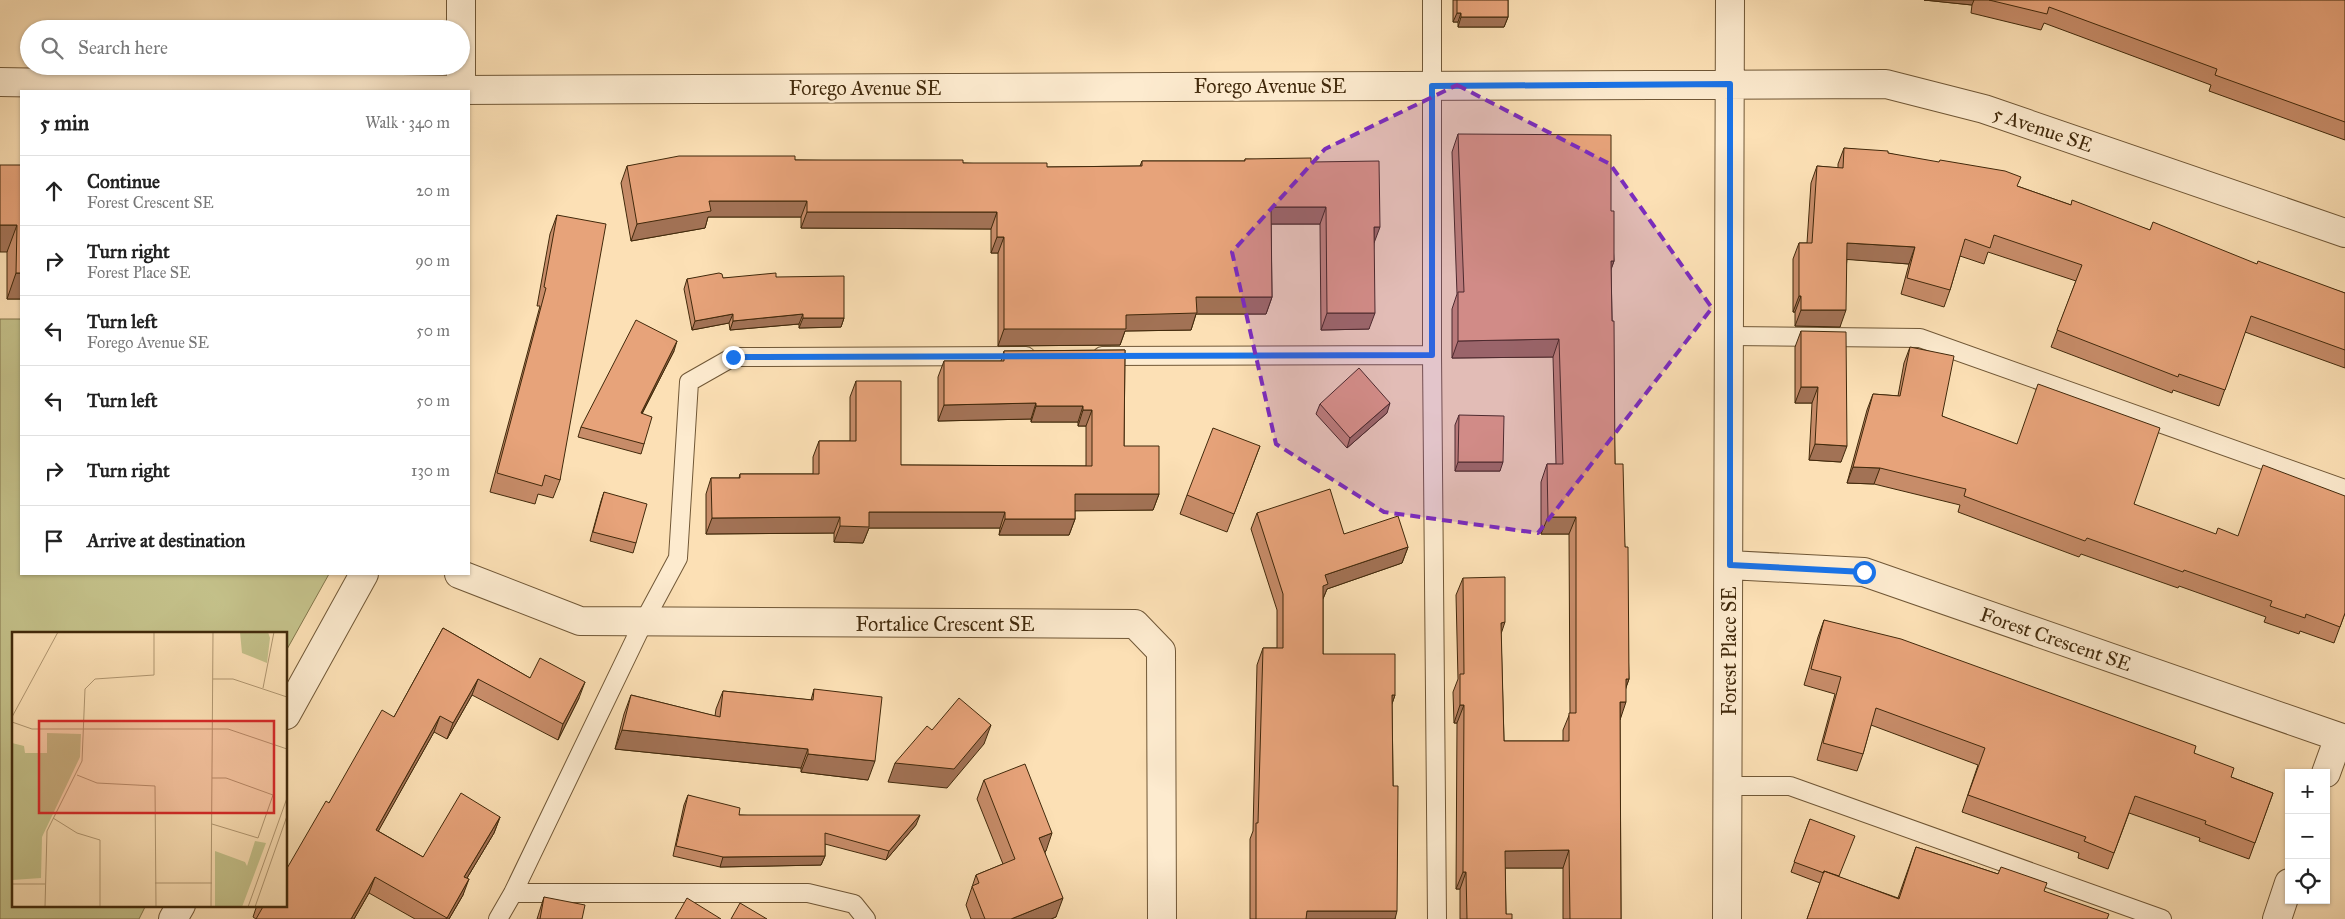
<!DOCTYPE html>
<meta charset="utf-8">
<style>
:root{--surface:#fff;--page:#f6f6f6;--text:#222;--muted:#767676;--line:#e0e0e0}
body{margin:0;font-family:"IM FELL Great Primer",serif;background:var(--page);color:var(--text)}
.controls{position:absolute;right:15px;bottom:15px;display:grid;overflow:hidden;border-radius:0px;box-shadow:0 1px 4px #0004}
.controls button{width:45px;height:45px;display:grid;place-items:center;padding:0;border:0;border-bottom:1px solid var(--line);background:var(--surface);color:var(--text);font:25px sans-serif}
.stop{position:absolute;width:15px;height:15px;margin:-11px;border:4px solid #1a73e8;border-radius:50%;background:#fff}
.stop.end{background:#1a73e8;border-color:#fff;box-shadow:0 1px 5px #0008}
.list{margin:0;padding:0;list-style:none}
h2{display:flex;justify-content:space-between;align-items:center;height:65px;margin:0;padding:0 20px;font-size:21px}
h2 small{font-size:16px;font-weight:400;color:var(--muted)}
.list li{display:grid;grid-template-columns:32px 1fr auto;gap:15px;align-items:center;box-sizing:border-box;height:70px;padding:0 20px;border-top:1px solid var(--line)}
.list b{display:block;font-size:19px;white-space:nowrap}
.list p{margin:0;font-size:16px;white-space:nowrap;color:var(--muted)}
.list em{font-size:16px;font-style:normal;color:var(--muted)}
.icon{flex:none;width:28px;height:28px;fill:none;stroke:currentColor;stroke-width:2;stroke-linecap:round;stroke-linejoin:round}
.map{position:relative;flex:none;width:2345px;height:919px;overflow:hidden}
.search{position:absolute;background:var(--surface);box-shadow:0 1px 4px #0004;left:20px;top:20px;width:450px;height:55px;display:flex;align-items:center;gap:12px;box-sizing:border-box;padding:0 18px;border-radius:28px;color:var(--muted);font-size:19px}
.panel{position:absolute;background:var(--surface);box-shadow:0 1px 4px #0004;left:20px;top:90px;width:450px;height:485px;border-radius:0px}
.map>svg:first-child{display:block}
.green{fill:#c4c18a;stroke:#82754a}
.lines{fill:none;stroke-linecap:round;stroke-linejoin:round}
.lane-casing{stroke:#705736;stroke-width:20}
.street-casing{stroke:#705736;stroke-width:30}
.lane{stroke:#fdebcf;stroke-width:18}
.street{stroke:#fdebcf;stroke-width:28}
.wall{fill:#c78c69;stroke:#41290b}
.shaded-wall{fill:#a27255;stroke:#41290b}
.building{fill:#e7a37a;stroke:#41290b}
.route{stroke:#1a73e8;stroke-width:6}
.marked{fill:#7b2cbf;fill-opacity:0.2;stroke:#7b2cbf;stroke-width:4;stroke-dasharray:10 6;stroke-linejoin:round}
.labels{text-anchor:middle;stroke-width:4.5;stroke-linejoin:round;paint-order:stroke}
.street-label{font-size:20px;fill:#41290b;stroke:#fdebcf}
.inset-road{fill:none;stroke:#b19771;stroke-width:1}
.view{fill:#d62828;fill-opacity:0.15;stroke:#d62828;stroke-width:2.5}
.inset-edge{fill:none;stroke:#41290b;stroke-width:2.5}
</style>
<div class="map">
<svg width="2345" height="919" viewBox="0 0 2345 919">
<rect width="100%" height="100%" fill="#fce0b5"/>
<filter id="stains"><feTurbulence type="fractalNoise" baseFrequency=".004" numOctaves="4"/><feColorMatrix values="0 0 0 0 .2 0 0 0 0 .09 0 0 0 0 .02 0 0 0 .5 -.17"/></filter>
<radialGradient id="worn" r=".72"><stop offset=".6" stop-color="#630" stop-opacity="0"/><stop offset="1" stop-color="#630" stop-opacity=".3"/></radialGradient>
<path class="green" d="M 0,319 L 21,319 L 21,574 L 329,574 L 286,651 L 286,633 L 14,633 L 14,905 L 146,905 L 139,919 L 0,919 Z"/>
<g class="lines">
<defs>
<path id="lane" d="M 1432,0 L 1432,355 L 1437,919
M 1731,336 L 1920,338 L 2345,489
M 1102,356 L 1432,355
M 1728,786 L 1790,786 L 2162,919
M 513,893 L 808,893 L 854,904 L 866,919
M 498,919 L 513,893 L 643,623 L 678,558 L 689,382 L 733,357 L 1026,356"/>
<path id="street" d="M 461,0 L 461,91
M 0,82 L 461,90 L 1886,84 L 1984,109 L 2345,233
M 1729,565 L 1864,572 L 2339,737 L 2326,773
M 459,574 L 580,621 L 1135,624 L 1161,651 L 1162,919
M 286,715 L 364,574
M 173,919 L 181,905
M 1727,919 L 1730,0
M 2277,919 L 2289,883"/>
</defs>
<use href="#lane" class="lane-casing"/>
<use href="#street" class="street-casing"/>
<use href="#lane" class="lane"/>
<use href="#street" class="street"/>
</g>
<path class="wall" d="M 1453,0 L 1508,0 L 1508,17 L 1504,27 L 1458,27 L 1458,22 L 1453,22 Z
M 1924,0 L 2345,0 L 2345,140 L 2209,91 L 2211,85 L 2044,23 L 2041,30 L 1971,13 L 1972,5 Z
M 1458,134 L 1611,211 L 1614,261 L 1611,269 L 1615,464 L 1625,547 L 1629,679 L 1626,687 L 1620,720 L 1621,919 L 1563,919 L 1563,868 L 1505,868 L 1506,914 L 1512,919 L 1460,919 L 1460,889 L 1456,889 L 1457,723 L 1454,723 L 1453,692 L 1458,679 L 1456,595 L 1463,578 L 1501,635 L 1504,741 L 1563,741 L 1563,730 L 1570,713 L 1569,534 L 1541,534 L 1541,482 L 1547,464 L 1556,464 L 1553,357 L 1452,358 L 1452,309 L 1457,294 L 1452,152 Z
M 1844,148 L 1888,153 L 2017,186 L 2071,205 L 2150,230 L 2345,293 L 2345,368 L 2245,332 L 2219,406 L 2173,390 L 2172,393 L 2051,347 L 2076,281 L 1988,252 L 1984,264 L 1960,256 L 1950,290 L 1944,307 L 1901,294 L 1909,264 L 1847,259 L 1840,327 L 1795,326 L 1795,312 L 1793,312 L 1793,259 L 1799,243 L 1807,243 L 1811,183 L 1817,166 L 1838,168 L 1838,164 Z
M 1245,159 L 1311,162 L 1374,243 L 1369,329 L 1321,330 L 1320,224 L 1271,224 L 1272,297 L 1266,314 L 1196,314 L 1191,330 L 1125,331 L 1120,345 L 998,346 L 998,253 L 991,253 L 991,229 L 801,228 L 801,217 L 708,217 L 705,228 L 631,241 L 621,183 L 627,166 L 795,160 L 963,163 L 1047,167 L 1140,166 L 1142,161 L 1245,161 Z
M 21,165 L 21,299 L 7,299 L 7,252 Z
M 557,215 L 560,480 L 553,498 L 538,494 L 535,504 L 490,492 L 540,306 L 537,306 L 550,234 Z
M 776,277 L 844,318 L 841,327 L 799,328 L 799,324 L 730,330 L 729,323 L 692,330 L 684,289 L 687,279 Z
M 1801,331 L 1841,462 L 1809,460 L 1812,403 L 1795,403 L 1795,347 Z
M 1910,347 L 1942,416 L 2134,504 L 2345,613 L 2334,643 L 2300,631 L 2299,634 L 2264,622 L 2266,617 L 2179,586 L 2178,588 L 2081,554 L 2079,557 L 1958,512 L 1960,505 L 1874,484 L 1847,483 L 1867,410 L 1873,394 L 1898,396 L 1904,363 Z
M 1125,350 L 1124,446 L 1159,494 L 1153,510 L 1075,510 L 1075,519 L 1069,535 L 999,535 L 1000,528 L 869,528 L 863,543 L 834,542 L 834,533 L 706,534 L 706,494 L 711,478 L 739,478 L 740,474 L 813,474 L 813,457 L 819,441 L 850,441 L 850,397 L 856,381 L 901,465 L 1086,466 L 1086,426 L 1078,426 L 1078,422 L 1031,422 L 1031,419 L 938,421 L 938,377 L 944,361 L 1001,361 L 1004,351 Z
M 674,351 L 642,414 L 644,444 L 641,454 L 578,437 L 581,427 Z
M 1320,404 L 1387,413 L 1347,448 L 1316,414 Z
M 1459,415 L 1500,471 L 1455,471 L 1455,425 Z
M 1260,446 L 1227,532 L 1180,514 L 1187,495 Z
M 604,492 L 636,543 L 633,553 L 590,541 L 601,501 Z
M 1257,513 L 1344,534 L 1408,547 L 1402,563 L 1327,589 L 1323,599 L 1323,654 L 1395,695 L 1392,704 L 1395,919 L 1250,919 L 1250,839 L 1253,831 L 1257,665 L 1263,648 L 1277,648 L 1277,610 L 1251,529 Z
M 1824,620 L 2194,753 L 2231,777 L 2273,793 L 2249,859 L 2199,841 L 2200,838 L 2129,813 L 2108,869 L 2078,858 L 2079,853 L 1962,812 L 1978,765 L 1871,725 L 1863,754 L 1857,771 L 1817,760 L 1835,694 L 1804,685 L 1818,637 Z
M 443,628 L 530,678 L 579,698 L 558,740 L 472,695 L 447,739 L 434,732 L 378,831 L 423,857 L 500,817 L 494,833 L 467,878 L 463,895 L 449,919 L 415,919 L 369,893 L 354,919 L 256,919 L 253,917 L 257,905 L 286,905 L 329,803 L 394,717 Z
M 814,689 L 868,780 L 801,772 L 801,768 L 615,749 L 624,714 L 631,695 L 715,716 L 716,709 L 723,691 L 811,700 Z
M 984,780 L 1046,851 L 1045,852 L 1056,917 L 1051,919 L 971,919 L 966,905 L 976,875 L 1003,864 L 977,799 Z
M 688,795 L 739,815 L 916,825 L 886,860 L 825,844 L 825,856 L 821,865 L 720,867 L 673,856 L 684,805 Z
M 1810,819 L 1839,877 L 1898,898 L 1916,847 L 1998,874 L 2047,883 L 1807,919 L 1820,883 L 1791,872 Z
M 544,897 L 582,919 L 537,919 Z"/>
<path class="shaded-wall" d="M 1924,0 L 1974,0 L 1972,5 Z
M 1457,13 L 1461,13 L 1458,22 L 1453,22 Z
M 1461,17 L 1508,17 L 1504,27 L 1458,27 Z
M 709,201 L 807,201 L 801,217 L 708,217 L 705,228 L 631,241 L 637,224 Z
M 1271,207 L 1326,207 L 1320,224 L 1265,224 Z
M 807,212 L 997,212 L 991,229 L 801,228 Z
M 0,225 L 17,225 L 7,252 L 0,252 Z
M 1374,227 L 1380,227 L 1374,243 Z
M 997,237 L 1004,237 L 998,253 L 991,253 Z
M 1847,243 L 1915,247 L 1909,264 L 1841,259 Z
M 1611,261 L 1614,261 L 1608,278 Z
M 16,273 L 21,273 L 21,299 L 7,299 Z
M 1799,296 L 1801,296 L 1795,312 L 1793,312 Z
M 1196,297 L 1272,297 L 1266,314 L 1196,314 L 1191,330 L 1125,331 L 1120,345 L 998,346 L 1004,329 L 1126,315 Z
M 1801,310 L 1846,310 L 1840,327 L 1795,326 Z
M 1327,313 L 1375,313 L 1369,329 L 1321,330 Z
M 733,314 L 729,323 L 692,330 L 695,321 Z
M 803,314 L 799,324 L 730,330 L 733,321 Z
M 803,318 L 844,318 L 841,327 L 799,328 Z
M 1559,339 L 1553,357 L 1452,358 L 1458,341 Z
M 677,341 L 674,351 L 637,423 L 641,413 Z
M 1801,387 L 1818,387 L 1812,403 L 1795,403 Z
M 1036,403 L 1031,419 L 938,421 L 944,405 Z
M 1390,403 L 1387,413 L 1347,448 L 1350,438 Z
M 1036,406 L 1083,406 L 1078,422 L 1031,422 Z
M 1083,410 L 1092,410 L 1086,426 L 1078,426 Z
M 1815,444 L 1847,446 L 1841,462 L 1809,460 Z
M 1458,462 L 1503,462 L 1500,471 L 1455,471 Z
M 1853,467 L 1880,468 L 1874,484 L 1847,483 Z
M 1075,494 L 1159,494 L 1153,510 L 1069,511 Z
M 869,512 L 1005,512 L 1000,528 L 869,528 L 863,543 L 834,542 L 840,526 Z
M 840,517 L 834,533 L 706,534 L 712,518 Z
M 1548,517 L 1576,517 L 1569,534 L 1541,534 Z
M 1005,519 L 1075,519 L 1069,535 L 999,535 Z
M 1408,547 L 1402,563 L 1327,589 L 1322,601 L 1317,602 L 1325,575 Z
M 1505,622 L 1499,640 L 1501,623 Z
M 478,679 L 472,695 L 447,739 L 453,723 Z
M 1626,679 L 1629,679 L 1623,696 Z
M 585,682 L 579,698 L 558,740 L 563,724 Z
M 1392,695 L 1395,695 L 1389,712 Z
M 1620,702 L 1626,702 L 1620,720 Z
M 1460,705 L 1464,705 L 1457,723 L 1454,723 Z
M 440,716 L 434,732 L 370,846 L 376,830 Z
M 991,725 L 984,744 L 947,788 L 888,782 L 895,763 Z
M 622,730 L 808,749 L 801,768 L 615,749 Z
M 808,754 L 875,761 L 868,780 L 801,772 Z
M 920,815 L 916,825 L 886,860 L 889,851 Z
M 500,817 L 494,833 L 458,893 L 464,877 Z
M 1052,833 L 1046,851 L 1032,857 L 1039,838 Z
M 1569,850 L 1563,868 L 1499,868 L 1505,851 Z
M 825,856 L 821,865 L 720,867 L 723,857 Z
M 1463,872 L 1466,872 L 1460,889 L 1456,889 Z
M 375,877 L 369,893 L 354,919 L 351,919 Z
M 469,879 L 463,895 L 449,919 L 446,919 Z
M 1063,898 L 1056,917 L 1051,919 L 1011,919 Z
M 1307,911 L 1397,911 L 1395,919 L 1304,919 Z"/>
<path class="building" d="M 1457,0 L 1508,0 L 1508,17 L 1461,17 L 1461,13 L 1457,13 Z
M 1989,0 L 2345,0 L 2345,122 L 2215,75 L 2217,69 L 2049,7 L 2047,14 Z
M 1458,134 L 1611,135 L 1611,211 L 1614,211 L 1614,261 L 1611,261 L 1612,321 L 1614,321 L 1615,464 L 1623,464 L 1625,547 L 1628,547 L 1629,679 L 1626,679 L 1626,702 L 1620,702 L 1621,919 L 1570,919 L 1569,850 L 1505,851 L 1506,914 L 1512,914 L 1512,919 L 1467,919 L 1466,872 L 1463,872 L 1464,705 L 1460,705 L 1460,674 L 1464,674 L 1463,578 L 1505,577 L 1505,622 L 1501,623 L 1504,741 L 1569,741 L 1569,713 L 1576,713 L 1576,517 L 1548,517 L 1547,464 L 1563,464 L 1559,339 L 1458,341 L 1458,292 L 1464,292 Z
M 1844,148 L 1888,151 L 1888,153 L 1939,162 L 1940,160 L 2005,171 L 2021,177 L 2017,186 L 2071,205 L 2072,200 L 2150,230 L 2153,222 L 2257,264 L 2258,261 L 2345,293 L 2345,350 L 2251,316 L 2225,390 L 2179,374 L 2178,377 L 2057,330 L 2082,265 L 1994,235 L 1990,248 L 1965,239 L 1950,290 L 1907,278 L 1915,247 L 1847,243 L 1846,310 L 1801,310 L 1801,296 L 1799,296 L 1799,243 L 1812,243 L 1817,166 L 1843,168 Z
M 679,156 L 795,156 L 795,160 L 963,160 L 963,163 L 1047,163 L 1047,167 L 1142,166 L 1142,161 L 1245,161 L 1245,159 L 1311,158 L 1311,162 L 1379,161 L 1380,227 L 1374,227 L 1375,313 L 1327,313 L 1326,207 L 1271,207 L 1272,297 L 1196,297 L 1197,313 L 1126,315 L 1126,329 L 1004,329 L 1004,237 L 997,237 L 997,212 L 807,212 L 807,201 L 709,201 L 711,211 L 637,224 L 627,166 Z
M 0,165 L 21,165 L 21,273 L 16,273 L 17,225 L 0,225 Z
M 557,215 L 606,224 L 560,480 L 545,475 L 542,486 L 497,473 L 546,288 L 544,287 Z
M 719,273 L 722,274 L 723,278 L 776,273 L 776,277 L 844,276 L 844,318 L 803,318 L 803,314 L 733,321 L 733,314 L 695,321 L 687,279 Z
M 636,320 L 677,341 L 641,413 L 652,417 L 644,444 L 581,427 Z
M 1801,331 L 1846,332 L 1847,446 L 1815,444 L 1818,387 L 1801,387 Z
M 1910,347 L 1954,356 L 1942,416 L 2017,444 L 2038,384 L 2160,428 L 2134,504 L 2216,534 L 2218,528 L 2238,536 L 2263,465 L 2345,496 L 2345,613 L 2340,627 L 2306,614 L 2305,618 L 2270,606 L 2272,601 L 2184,570 L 2183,572 L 2087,538 L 2085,541 L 1964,496 L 1966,489 L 1880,468 L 1853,467 L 1873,394 L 1900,396 Z
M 1125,350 L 1124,446 L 1159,446 L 1159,494 L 1075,494 L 1075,519 L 1005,519 L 1005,512 L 869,512 L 869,527 L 840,526 L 840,517 L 712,518 L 711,478 L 740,478 L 740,474 L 819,474 L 819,441 L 856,441 L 856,381 L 901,381 L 901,465 L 1092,466 L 1092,410 L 1083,410 L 1083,406 L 1036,406 L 1036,403 L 944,405 L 944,361 L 1004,361 L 1004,351 Z
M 1359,368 L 1390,403 L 1350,438 L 1320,404 Z
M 1459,415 L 1504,416 L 1503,462 L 1458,462 Z
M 1213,428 L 1260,446 L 1234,514 L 1187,495 Z
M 1330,489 L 1344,534 L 1398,516 L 1408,547 L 1325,575 L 1328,584 L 1323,586 L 1323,654 L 1395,654 L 1395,695 L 1392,695 L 1393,786 L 1398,786 L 1397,911 L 1307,911 L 1306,919 L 1256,919 L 1256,823 L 1258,823 L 1263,648 L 1283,648 L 1283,594 L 1257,513 Z
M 604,492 L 647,504 L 636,543 L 593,532 Z
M 1824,620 L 1901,639 L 2196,746 L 2194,753 L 2234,768 L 2231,777 L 2273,793 L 2255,843 L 2205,824 L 2206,821 L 2135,796 L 2114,853 L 2084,841 L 2086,837 L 1968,795 L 1985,748 L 1876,708 L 1863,754 L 1823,743 L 1841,677 L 1811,669 Z
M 443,628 L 530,678 L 540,658 L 585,682 L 563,724 L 478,679 L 453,723 L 440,716 L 376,830 L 423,857 L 461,793 L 500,817 L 464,877 L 469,879 L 447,918 L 375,877 L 351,919 L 256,919 L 264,905 L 286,905 L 286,870 L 326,801 L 329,803 L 382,710 L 394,717 Z
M 814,689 L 882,697 L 875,761 L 808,754 L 808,749 L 622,730 L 631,695 L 720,717 L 723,691 L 813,700 Z
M 959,698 L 991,725 L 954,769 L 895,763 L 927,726 L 932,730 Z
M 1025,764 L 1052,833 L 1039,838 L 1063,898 L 1011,919 L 985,919 L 972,886 L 979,883 L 976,875 L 1015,859 L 984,780 Z
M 688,795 L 740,808 L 739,815 L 920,815 L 889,851 L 825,833 L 825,856 L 723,857 L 676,846 Z
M 1810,819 L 1855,836 L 1839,876 L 1824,871 L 1824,873 L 1794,862 Z
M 1916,847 L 1998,874 L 2001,867 L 2047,883 L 2044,891 L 2109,914 L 2107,919 L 1807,919 L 1824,871 L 1899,899 Z
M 544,897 L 585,905 L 582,919 L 540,919 Z
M 687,898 L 721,919 L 675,919 Z
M 740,903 L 767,919 L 731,919 Z"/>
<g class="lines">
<path class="route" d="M 733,357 L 1432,355 L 1432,86 L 1730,84 L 1730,565 L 1864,572"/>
</g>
<path class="marked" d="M 1457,85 L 1610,164 L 1712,308 L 1538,533 L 1384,512 L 1276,444 L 1232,252 L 1325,149 Z"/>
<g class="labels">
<g class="street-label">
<text x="1270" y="93">Forego Avenue SE</text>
<text x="865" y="95">Forego Avenue SE</text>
<text transform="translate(2043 129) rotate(19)" y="7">5 Avenue SE</text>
<text x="945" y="631">Fortalice Crescent SE</text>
<text transform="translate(2056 639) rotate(19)" y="7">Forest Crescent SE</text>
<text transform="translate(1729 651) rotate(-90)" y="7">Forest Place SE</text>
</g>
</g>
<g transform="translate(12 632)">
<rect width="275" height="275" fill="#fce0b5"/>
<path d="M 228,0 L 256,0 L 258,6 L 255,31 L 230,21 ZM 35,101 L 69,102 L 68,125 L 30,205 L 29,246 L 0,248 L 0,111 L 12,114 L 13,121 L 35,121 ZM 243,209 L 254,211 L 230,275 L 203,275 L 203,219 L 233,230 L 235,234 Z" fill="#c4c18a"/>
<path class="inset-road" d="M 201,47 L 221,47 L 275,65M 251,56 L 262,0M 0,85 L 46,0M 0,90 L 20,97 L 216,97 L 275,117M 65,143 L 85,151 L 143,154 L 144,275M 41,186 L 65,201 L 88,208 L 88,275M 200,192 L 246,206 L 261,163 L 214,146 L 200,146M 143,251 L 200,251M 0,252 L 33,252M 33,275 L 35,199 L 70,129 L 73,57 L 83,47 L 142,43 L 142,0M 199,275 L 201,0M 236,275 L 275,166M 243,275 L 275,184"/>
<path class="view" d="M 27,89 L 262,89 L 262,181 L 27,181 Z"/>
<rect width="275" height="275" class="inset-edge"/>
</g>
<rect width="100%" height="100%" filter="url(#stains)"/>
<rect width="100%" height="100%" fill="url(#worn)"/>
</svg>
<div class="controls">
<button>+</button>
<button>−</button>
<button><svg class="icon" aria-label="locate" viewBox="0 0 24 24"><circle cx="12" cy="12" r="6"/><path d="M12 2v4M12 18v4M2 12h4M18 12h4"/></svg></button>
</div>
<div class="stop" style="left:1864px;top:572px"></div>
<div class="stop end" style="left:733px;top:357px"></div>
<div class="search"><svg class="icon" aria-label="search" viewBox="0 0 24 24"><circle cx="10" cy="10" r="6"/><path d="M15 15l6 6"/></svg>Search here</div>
<section class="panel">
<h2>5 min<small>Walk · 340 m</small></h2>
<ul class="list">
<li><svg class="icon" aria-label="ahead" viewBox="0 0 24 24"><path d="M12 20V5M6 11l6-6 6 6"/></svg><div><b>Continue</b><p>Forest Crescent SE</p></div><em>20 m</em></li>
<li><svg class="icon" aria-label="right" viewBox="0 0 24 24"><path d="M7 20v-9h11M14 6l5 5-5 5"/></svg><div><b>Turn right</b><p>Forest Place SE</p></div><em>90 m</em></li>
<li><svg class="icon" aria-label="left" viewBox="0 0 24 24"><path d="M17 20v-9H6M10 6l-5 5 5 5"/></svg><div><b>Turn left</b><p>Forego Avenue SE</p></div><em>50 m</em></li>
<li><svg class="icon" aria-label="left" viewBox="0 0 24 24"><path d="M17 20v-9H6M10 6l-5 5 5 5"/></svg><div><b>Turn left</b></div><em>50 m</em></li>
<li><svg class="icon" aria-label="right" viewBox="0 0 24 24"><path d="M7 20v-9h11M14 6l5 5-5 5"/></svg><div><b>Turn right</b></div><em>130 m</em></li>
<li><svg class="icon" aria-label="arrive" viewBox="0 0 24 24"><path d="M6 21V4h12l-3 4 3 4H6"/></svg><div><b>Arrive at destination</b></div></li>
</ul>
</section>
</div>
